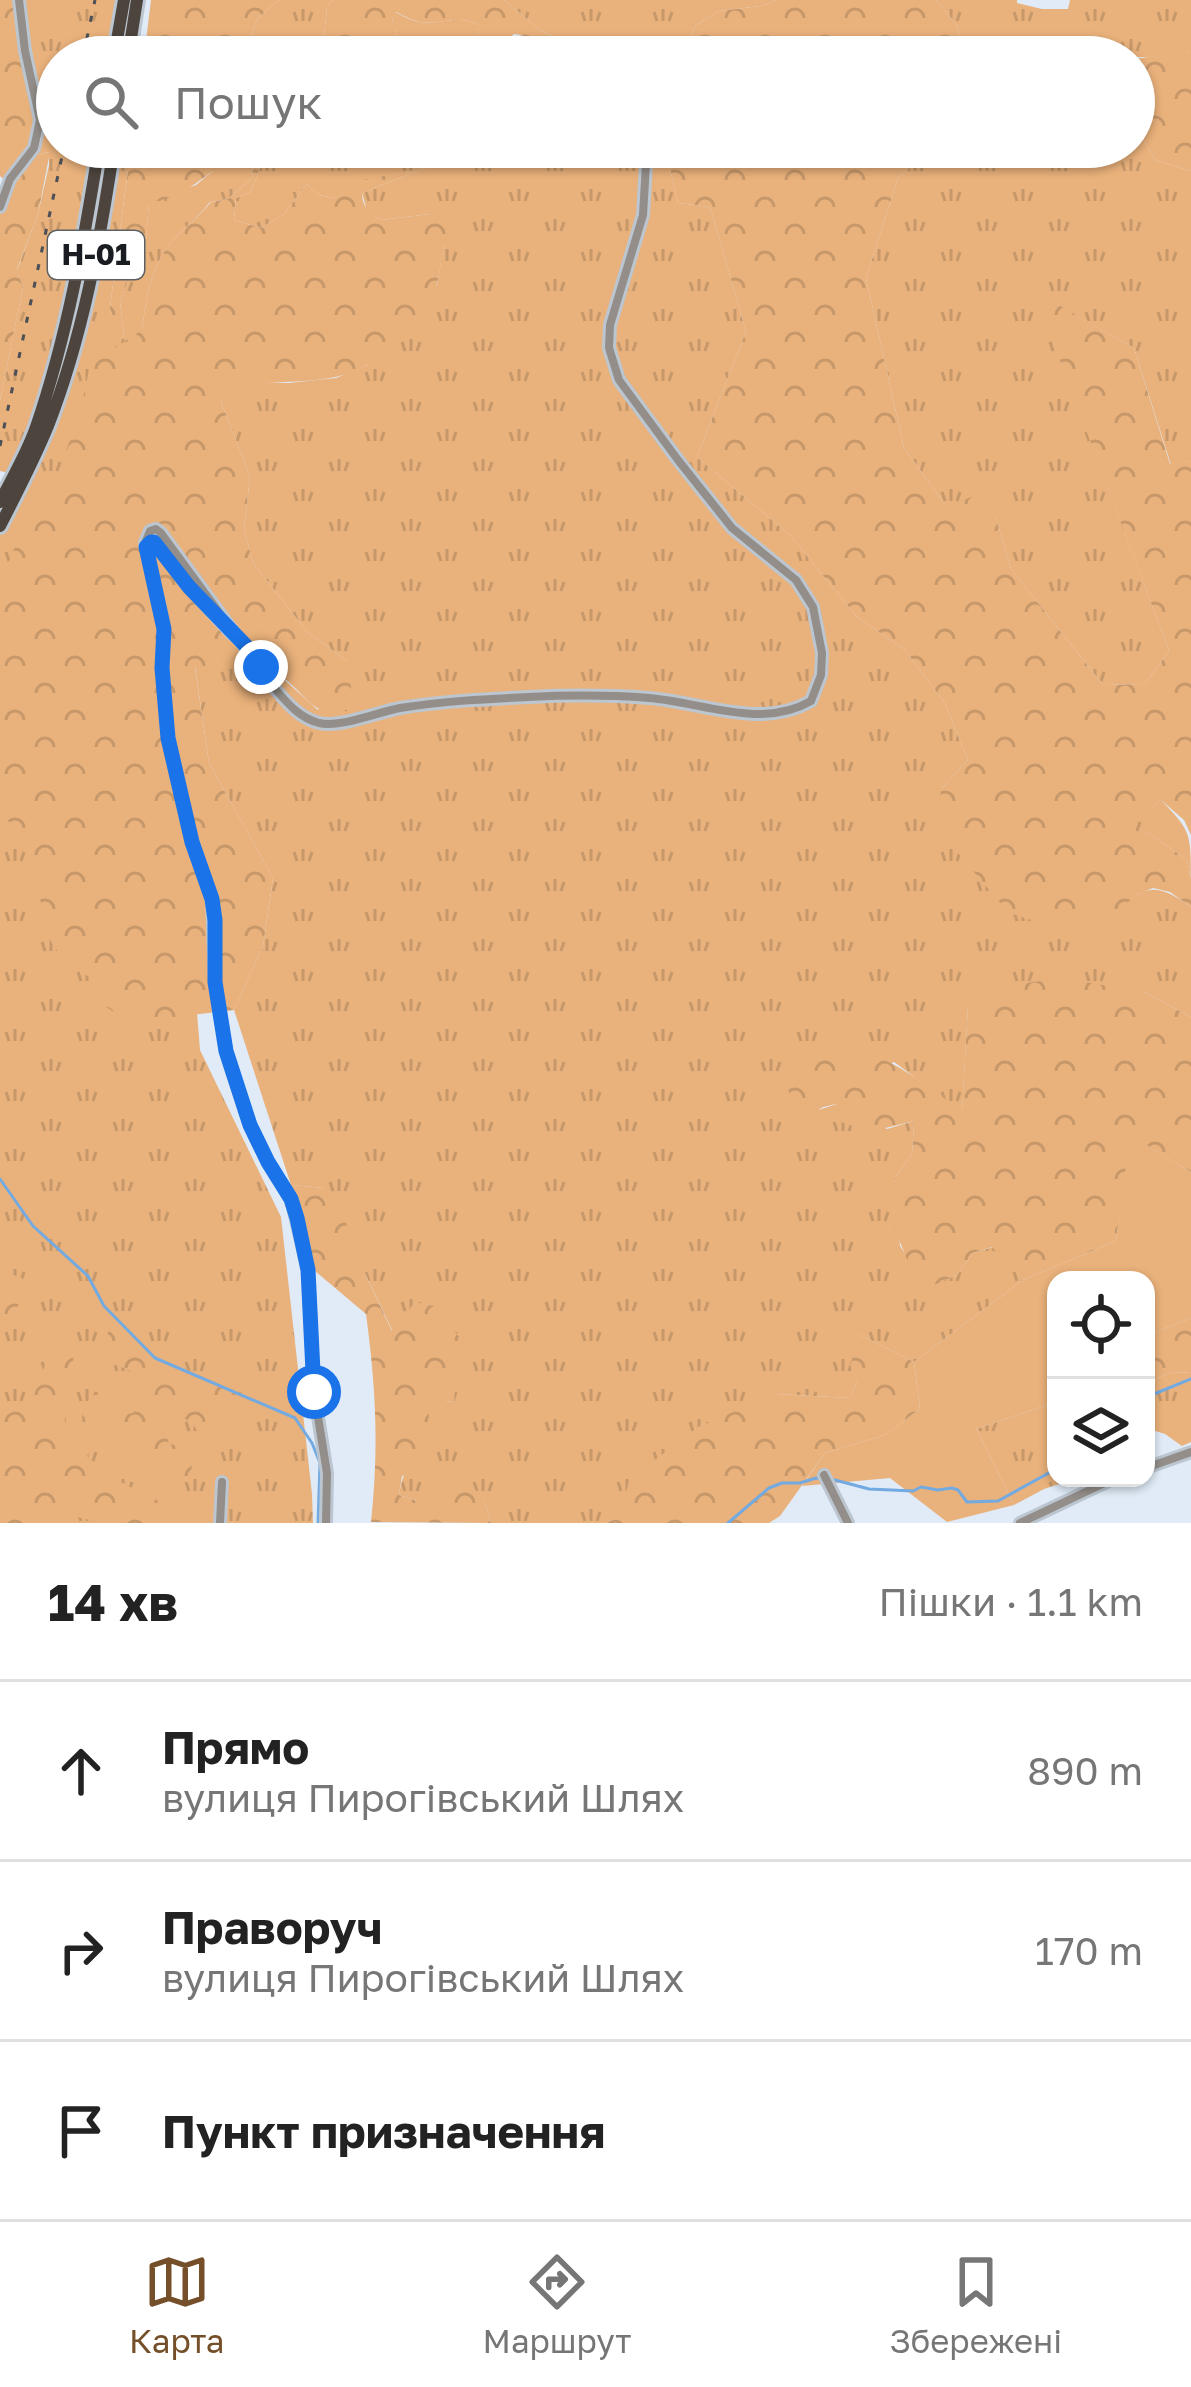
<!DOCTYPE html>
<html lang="uk">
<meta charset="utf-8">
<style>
:root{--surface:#fff;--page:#f6f6f6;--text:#222;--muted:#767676;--line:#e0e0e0;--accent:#744f2a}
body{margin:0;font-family:"Golos Text",sans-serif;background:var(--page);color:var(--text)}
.controls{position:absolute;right:36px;bottom:36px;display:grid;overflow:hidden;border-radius:24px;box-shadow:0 3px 9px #0004}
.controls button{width:108px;height:108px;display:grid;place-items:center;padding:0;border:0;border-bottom:3px solid var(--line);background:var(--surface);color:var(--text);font:60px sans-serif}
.stop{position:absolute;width:36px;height:36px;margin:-27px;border:9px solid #1a73e8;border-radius:50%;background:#fff}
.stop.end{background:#1a73e8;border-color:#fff;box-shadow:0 3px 12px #0008}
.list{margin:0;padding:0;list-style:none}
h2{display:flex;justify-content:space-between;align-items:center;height:156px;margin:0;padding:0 48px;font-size:51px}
h2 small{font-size:39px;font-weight:400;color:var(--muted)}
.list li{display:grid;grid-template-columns:78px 1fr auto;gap:36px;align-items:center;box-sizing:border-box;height:180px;padding:0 48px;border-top:3px solid var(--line)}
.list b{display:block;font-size:45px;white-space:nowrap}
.list p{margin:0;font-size:39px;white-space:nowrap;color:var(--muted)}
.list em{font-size:39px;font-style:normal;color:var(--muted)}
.icon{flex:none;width:66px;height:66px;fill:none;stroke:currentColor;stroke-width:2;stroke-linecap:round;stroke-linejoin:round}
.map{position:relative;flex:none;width:1191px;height:1523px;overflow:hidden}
.search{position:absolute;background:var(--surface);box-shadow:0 3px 9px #0004;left:36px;right:36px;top:36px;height:132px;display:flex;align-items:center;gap:30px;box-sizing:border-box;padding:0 42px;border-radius:66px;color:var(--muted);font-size:45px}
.sheet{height:696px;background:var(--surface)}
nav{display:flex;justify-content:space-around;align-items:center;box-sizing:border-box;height:168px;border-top:3px solid var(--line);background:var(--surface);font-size:33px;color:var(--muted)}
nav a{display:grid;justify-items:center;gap:6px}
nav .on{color:var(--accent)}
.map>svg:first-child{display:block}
.grass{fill:url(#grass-tufts)}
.forest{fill:url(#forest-crowns)}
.garden{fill:#e9b17b}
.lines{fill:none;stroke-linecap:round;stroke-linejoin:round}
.stream{stroke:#73aae1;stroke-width:3}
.minor-casing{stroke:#bcc6d0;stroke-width:14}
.primary-casing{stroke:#bcc6d0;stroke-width:18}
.minor{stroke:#938e89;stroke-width:8}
.primary{stroke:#4d453d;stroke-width:12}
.rail{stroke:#4b5056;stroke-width:3;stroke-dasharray:6 12;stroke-linecap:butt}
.route{stroke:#1a73e8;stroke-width:15}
.labels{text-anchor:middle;stroke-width:12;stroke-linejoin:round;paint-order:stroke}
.shield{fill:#fff;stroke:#5e6164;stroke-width:3}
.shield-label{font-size:30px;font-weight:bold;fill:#191d21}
</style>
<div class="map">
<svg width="1191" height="1523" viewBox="0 0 1191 1523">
<defs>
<pattern id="grass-tufts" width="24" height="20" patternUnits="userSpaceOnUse" patternTransform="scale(3)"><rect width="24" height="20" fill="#e9b17b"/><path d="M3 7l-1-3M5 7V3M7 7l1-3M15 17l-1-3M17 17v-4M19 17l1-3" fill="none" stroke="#c7986a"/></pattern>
<pattern id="forest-crowns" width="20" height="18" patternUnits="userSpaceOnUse" patternTransform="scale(3)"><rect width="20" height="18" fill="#e9b17b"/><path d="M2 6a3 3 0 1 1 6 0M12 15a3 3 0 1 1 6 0" fill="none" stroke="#c7986a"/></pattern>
</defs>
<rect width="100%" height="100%" fill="#e0ebf7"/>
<path class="grass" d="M 23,0 L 119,0 L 109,57 L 57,57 L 57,147 L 95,147 C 76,261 55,366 9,473 L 0,471 L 0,400 L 23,288 L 17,270 L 38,214 L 49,165 L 49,152 L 36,155 L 44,121 Z
M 279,0 L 333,0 L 327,7 L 322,57 L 260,57 L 251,37 L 257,19 Z
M 504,0 L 777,0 L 761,6 L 719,11 L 695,26 L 685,57 L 600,57 L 541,31 Z
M 936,0 L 1017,0 L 1017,3 L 1042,9 L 1068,9 L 1070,0 L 1191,0 L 1191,51 C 1155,59 1127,60 1092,48 L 1096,57 L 964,57 L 957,25 Z
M 395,12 C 402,15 408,19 415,21 C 438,27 455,13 479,25 C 480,37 475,43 466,51 L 466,57 L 393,57 L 397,33 L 392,21 Z
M 1134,124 L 1155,160 L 1191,171 L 1191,461 L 1171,465 L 1134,348 L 1035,292 L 1169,651 L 1145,684 L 1103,685 L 1011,569 L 996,518 L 947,507 L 904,448 L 866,278 L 898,178 L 932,147 L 1134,147 Z
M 116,147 L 131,147 L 110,307 L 114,348 L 124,334 L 120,302 L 131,270 L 145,253 L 149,202 L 196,185 L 213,171 L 212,154 L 214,147 L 257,147 L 254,150 L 252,178 L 228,199 L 210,202 C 198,218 181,230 169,245 C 150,269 146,301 142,330 L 200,1050 L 281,1217 L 312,1494 L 313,1523 L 0,1523 L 0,525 L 71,362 Z
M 279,147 L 320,147 L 324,161 L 387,147 L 665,147 L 678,203 L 710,207 L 746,331 L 697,457 L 790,535 L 857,617 L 904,649 L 945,703 L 968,760 L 942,788 L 1102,923 C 1139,893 1147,874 1191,907 L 1191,1017 L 1144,992 L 968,1007 L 962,1112 L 894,1062 L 818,1110 L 837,1104 L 887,1129 L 914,1121 L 912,1154 L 894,1179 L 900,1246 L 927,1287 L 957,1275 L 973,1253 L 993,1247 L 1023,1280 L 914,1362 L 860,1335 L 857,1381 L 850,1398 L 776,1394 L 618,1518 L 605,1523 L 491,1523 L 484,1500 L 417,1501 L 399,1495 C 405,1458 426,1438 429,1399 L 453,1402 L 393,1332 L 324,1188 L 291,1185 L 234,1010 L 263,946 L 273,878 L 209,763 L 195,667 L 238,661 L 278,674 L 318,710 L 347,661 L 307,632 L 253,563 L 244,529 L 250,477 L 221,402 L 226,388 L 251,382 L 289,383 L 336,378 L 367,365 L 394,347 L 437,285 L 444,245 L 430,214 L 381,220 L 367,211 L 362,193 L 455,156 L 456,152 L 453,150 L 411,171 L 363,181 L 335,198 L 319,195 L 307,184 L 283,215 L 261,228 L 234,220 L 236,198 L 251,192 L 261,165 L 272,159 Z
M 1161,800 C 1191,831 1191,833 1191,879 L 1187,860 L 1149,833 L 1134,843 L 1132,823 Z
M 1172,1372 L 1191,1373 L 1191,1442 L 1182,1446 L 1165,1434 L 1146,1428 L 1146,1383 Z
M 1056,1398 L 1056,1478 L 1077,1478 L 1044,1489 L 1014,1505 L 976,1429 L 1053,1403 Z"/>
<path class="forest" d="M 0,0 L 16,0 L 37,119 L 31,146 L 6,181 L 0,176 Z
M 151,0 L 279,0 L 257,19 L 251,37 L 260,57 L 144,57 Z
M 333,0 L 504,0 L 541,31 L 600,57 L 543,57 C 536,44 529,35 514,34 L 490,57 L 466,57 L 466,51 C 474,43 480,37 479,25 C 455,13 438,27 416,21 C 409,19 403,15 396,12 L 392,20 L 397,33 L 393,57 L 322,57 L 327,7 Z
M 777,0 L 936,0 L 957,25 L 964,57 L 685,57 L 695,26 L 719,11 L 761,6 Z
M 1191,51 L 1191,171 L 1155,160 L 1134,124 L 1134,59 Z
M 131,147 L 214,147 L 212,154 L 214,170 C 194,186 174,199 149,203 L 145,253 L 131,271 L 120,302 L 124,334 L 115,348 L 142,330 C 146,301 150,269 169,245 C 181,230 198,218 211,202 L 228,199 L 252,178 L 254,150 L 257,147 L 279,147 L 272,159 L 261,165 L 251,192 L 236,198 L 234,220 L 261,228 L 283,215 L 307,184 L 319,195 L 335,198 L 363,180 L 410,171 L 453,150 L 456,151 L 455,156 L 362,193 C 362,207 370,213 381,220 L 430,214 L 450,206 L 467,212 L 471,235 L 444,245 C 440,268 437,297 424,317 C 406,344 361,374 330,378 C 295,384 261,380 227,388 L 221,402 L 250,477 L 244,529 L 253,563 L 307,632 L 347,661 L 354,707 C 314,723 309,696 281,676 C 255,658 224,663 195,668 L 209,763 L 273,878 L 263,946 L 234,1010 L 157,1019 L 116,1013 L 86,995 L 91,978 L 65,962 L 50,940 L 25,837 L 14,824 L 0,817 L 0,583 L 24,526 L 57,478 L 81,407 L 90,366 L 113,350 L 110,307 Z
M 665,147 L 932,147 L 898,178 L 866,278 L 904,448 L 947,507 L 971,497 L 996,518 L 1011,569 L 1103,685 L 1145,684 L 1169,651 L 1034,291 L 1134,348 L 1170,464 L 1191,461 L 1191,835 L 1184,820 L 1161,800 L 1133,823 L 1134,841 L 1149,833 L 1187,860 L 1191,879 L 1191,907 L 1170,892 L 1153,888 L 1138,894 L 1102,923 L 1063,930 L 1009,913 L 934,825 L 942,788 L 968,760 L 945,703 L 904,649 L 857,617 L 790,535 L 697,457 L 746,331 L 710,207 L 678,203 Z
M 50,152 L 38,214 L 17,269 L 23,288 L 0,400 L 0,212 L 14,180 L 36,155 Z
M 1060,978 L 1144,992 L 1191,1017 L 1191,1172 L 1131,1136 L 1116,1241 L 1023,1280 L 992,1247 L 973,1253 L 957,1275 L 927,1288 L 909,1264 L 892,1223 L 894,1179 L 912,1154 L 914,1121 L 869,1132 L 841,1122 L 836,1104 L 802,1112 L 791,1102 L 787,1082 C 796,1075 805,1063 816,1057 C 863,1030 925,1085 962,1111 L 968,1006 L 987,989 Z
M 291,1185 L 324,1188 L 340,1207 L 367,1278 L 392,1331 L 415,1302 L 433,1306 L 460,1338 L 454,1402 L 429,1400 L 428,1465 L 402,1476 L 399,1495 L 417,1501 L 458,1470 L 484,1500 L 491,1523 L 371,1522 C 379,1448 376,1388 366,1314 L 315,1271 Z
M 0,1269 L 28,1281 L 13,1318 L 13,1326 L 0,1334 Z
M 1191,1318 L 1191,1373 L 1172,1372 L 1146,1383 L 1146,1336 Z
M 114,1322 L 155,1358 L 149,1372 L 197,1397 L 197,1377 L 244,1395 L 222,1438 L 199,1433 L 191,1422 L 172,1411 C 159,1420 164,1431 169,1443 L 196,1455 L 187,1482 L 136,1461 L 134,1446 L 115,1433 L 101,1432 L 87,1456 L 103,1473 L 178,1511 L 174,1523 L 101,1523 L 58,1512 L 50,1523 L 0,1523 L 0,1417 C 26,1413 44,1370 53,1346 L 61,1339 L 74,1341 L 75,1346 L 65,1425 L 73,1434 L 83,1435 C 82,1411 79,1405 101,1390 L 111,1398 L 115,1410 L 124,1415 L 133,1413 L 138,1401 L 141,1376 L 117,1365 L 104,1367 L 83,1358 L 108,1351 L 105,1338 Z
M 860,1335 L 914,1362 L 920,1409 L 885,1435 L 825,1453 L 780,1516 L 769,1523 L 605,1523 L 618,1518 L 630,1479 L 698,1427 L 776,1394 L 850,1398 L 857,1381 L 850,1365 Z"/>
<path class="garden" d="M 1130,1135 L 1191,1172 L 1191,1318 L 1146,1336 L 1146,1280 L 1056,1280 L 1056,1398 L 1053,1403 L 976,1429 L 1014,1505 L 947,1522 L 890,1478 L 802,1486 L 825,1453 L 885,1435 L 920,1409 L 914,1362 L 1023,1280 L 1116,1241 Z"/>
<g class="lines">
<path class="stream" d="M 0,1179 L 33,1226 L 88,1276 L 104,1306 L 155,1358 L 295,1418 L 312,1443 L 320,1463 L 318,1523
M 1146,1403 L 1154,1394 L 1191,1379
M 728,1523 L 769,1488 L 782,1483 L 800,1483 L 816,1478 L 835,1480 L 869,1489 L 913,1491 L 921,1487 L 938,1490 L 952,1488 L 958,1490 L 967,1502 L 998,1501 L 1056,1469"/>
<defs>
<path id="minor" d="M 0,207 L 10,179 L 34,148 L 40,120 L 25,51 L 19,0
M 147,546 L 154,542 L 189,587 L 232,634
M 1146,1468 L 1191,1452
M 824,1475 L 848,1523
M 220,1523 L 222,1482
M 326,1523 L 327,1473 L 314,1392 L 308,1270 L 291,1199 L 268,1163 L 250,1125 L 226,1051 L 215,982 L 212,899 L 192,843 L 168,738 L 162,667 L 164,629 L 145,543 L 150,531 L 156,529 L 161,533 L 276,690 C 288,704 300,718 319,723 C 340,728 378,712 400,708 C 443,701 486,699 529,697 C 569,695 609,695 649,698 C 702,702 761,730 811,701 L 821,675 L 822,653 L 813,607 L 796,580 L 732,528 L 678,460 L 619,380 L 609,348 L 610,325 L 643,215 L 647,147
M 1020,1523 L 1115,1478"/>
<path id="primary" d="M 114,57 L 124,0
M 128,57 L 137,0
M 0,502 C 12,478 27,453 36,427 C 67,337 84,241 99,147
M 0,526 C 17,493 34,460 48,426 C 83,336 100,241 114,147"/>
</defs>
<use href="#minor" class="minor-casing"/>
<use href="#primary" class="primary-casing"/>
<use href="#minor" class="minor"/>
<use href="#primary" class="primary"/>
<path class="rail" d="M 83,57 L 95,0
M 0,446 L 64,147"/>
</g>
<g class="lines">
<path class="route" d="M 261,667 L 248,648 L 189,587 L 154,542 L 151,542 L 146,547 L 164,629 L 162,668 L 168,738 L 192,842 L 212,899 L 215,920 L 215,982 L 226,1051 L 250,1125 L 268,1162 L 291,1199 L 297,1218 L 308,1270 L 314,1392"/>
</g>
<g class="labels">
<rect class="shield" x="48" y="231" width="96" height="48" rx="9"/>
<g class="shield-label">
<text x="96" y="265">Н-01</text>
</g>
</g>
</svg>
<div class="controls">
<button><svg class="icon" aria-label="locate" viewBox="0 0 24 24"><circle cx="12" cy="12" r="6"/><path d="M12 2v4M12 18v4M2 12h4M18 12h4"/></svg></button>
<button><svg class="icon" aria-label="layers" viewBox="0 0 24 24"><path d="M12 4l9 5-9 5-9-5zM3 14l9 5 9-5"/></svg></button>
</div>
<div class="stop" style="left:314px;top:1392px"></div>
<div class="stop end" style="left:261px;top:667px"></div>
<div class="search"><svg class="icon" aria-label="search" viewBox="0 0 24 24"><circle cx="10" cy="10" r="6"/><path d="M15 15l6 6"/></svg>Пошук</div>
</div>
<section class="sheet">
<h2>14 хв<small>Пішки · 1.1 km</small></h2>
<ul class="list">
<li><svg class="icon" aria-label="ahead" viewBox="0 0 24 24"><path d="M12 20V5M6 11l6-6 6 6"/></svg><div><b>Прямо</b><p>вулиця Пирогівський Шлях</p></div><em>890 m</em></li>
<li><svg class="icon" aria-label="right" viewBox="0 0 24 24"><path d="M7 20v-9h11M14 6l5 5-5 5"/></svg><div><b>Праворуч</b><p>вулиця Пирогівський Шлях</p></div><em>170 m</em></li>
<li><svg class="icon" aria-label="arrive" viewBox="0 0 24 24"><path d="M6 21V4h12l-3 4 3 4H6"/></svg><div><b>Пункт призначення</b></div></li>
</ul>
</section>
<nav>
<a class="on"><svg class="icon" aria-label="map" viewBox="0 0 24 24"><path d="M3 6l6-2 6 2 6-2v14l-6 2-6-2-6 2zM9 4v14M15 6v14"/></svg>Карта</a>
<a><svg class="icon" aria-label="directions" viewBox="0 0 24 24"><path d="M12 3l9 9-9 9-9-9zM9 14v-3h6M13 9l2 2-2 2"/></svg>Маршрут</a>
<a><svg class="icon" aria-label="saved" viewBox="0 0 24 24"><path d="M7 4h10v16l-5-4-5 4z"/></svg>Збережені</a>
</nav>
